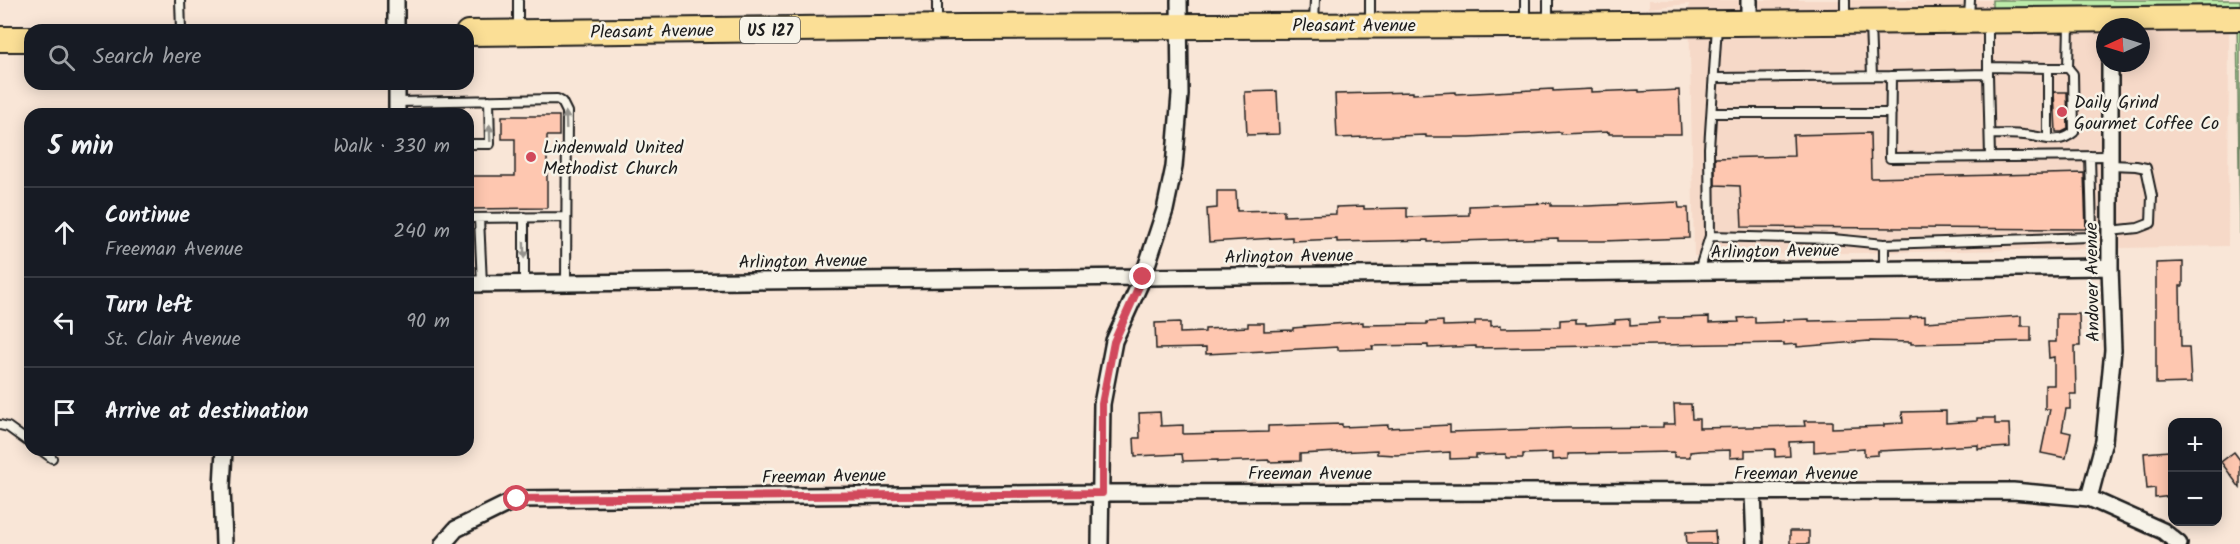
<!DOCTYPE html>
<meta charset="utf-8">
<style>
:root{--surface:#171b24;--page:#242831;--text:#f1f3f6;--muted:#9ea1a6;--line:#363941}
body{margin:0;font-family:Kalam,sans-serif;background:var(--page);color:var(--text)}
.controls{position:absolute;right:18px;bottom:18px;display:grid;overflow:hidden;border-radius:12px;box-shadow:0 3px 15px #0003}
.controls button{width:54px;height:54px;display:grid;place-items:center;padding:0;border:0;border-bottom:2px solid var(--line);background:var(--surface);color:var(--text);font:30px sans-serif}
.compass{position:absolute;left:2096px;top:18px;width:54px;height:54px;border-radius:50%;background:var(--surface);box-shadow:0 3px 15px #0003;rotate:266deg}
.stop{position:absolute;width:18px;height:18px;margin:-14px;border:4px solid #d1495b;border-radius:50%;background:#fff}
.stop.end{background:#d1495b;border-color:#fff;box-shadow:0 2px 6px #0008}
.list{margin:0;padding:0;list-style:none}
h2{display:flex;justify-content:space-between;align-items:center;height:78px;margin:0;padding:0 24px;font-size:26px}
h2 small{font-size:20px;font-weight:400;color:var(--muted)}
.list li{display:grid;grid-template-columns:39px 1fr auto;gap:18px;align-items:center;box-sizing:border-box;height:90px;padding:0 24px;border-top:2px solid var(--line)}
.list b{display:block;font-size:22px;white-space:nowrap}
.list p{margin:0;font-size:20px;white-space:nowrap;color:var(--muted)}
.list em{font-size:20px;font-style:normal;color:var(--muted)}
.icon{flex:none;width:33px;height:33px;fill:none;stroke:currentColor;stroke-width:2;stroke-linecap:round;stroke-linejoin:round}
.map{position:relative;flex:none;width:2240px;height:544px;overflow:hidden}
.search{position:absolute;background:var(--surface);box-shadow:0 3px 15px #0003;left:24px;top:24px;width:450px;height:66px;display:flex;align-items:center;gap:15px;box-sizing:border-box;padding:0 21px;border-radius:18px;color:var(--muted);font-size:22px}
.panel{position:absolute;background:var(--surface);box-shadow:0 3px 15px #0003;left:24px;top:108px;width:450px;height:348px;border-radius:18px}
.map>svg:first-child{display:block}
.built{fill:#f6d9c8}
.green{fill:#bceba9;stroke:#6c8462;stroke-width:1.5}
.building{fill:#fec7b0;stroke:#1c1c1c;stroke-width:1.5}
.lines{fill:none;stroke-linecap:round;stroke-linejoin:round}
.lane-casing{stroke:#1c1c1c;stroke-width:12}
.street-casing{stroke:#1c1c1c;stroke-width:20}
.primary-casing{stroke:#1c1c1c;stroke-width:28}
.lane{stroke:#f7f3e8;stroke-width:8}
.street{stroke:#f7f3e8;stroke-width:15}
.primary{stroke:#fbdf96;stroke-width:24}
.oneway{fill:#94928c}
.route{stroke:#d1495b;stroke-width:8}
.poi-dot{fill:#d1495b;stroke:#f7f3e8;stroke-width:2}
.labels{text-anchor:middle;stroke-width:5;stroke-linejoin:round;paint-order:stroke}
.shield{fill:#f7f3e8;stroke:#5e5c59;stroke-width:1.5}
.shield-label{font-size:16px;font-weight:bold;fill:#1c1c1c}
.street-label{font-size:18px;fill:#1c1c1c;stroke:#f7f3e8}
.poi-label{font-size:18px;fill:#1c1c1c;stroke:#f7f3e8;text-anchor:start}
</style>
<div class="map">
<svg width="2240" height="544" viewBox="0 0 2240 544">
<rect width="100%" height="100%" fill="#f9e6d7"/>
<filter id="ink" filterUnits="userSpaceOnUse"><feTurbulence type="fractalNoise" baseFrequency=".0167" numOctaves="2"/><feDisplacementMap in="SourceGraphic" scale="12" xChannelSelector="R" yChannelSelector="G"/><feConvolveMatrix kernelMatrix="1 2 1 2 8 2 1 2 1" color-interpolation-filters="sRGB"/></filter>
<g filter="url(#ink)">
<path class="built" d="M 1649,0 L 1992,0 L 1992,35 L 2105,32 L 2105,63 L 2141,63 L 2141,31 L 2229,29 L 2228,246 L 1694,256 L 1689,4 L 1649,8 Z"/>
<path class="green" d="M 1992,0 L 2240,0 L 2240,234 L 2237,18 L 1992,20 Z"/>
<path class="building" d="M 1553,89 L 1553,91 L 1591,89 L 1591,92 L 1639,90 L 1639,92 L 1679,90 L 1681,134 L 1609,134 L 1609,132 L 1561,134 L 1561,132 L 1470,137 L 1426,137 L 1426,135 L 1337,138 L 1335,94 L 1413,92 L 1413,94 L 1456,92 L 1456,94 Z
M 1277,91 L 1279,134 L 1247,135 L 1245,92 Z
M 2054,92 L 2067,92 L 2068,129 L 2062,132 L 2056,132 Z
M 502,116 L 559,116 L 559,136 L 547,136 L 547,208 L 468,209 L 468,176 L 515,176 L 515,139 L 502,139 Z
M 1870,133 L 1871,178 L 2084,173 L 2086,229 L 1742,227 L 1740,186 L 1715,185 L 1715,158 L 1794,156 L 1793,135 Z
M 1217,191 L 1236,191 L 1237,211 L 1284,210 L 1284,216 L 1336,214 L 1336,207 L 1364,206 L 1364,209 L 1407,208 L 1407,217 L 1469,215 L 1469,206 L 1551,203 L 1551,206 L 1588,206 L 1678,202 L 1679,208 L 1688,208 L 1689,238 L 1603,241 L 1558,241 L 1558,238 L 1428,242 L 1428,240 L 1337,242 L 1337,239 L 1292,241 L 1292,237 L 1209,242 L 1207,209 L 1217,208 Z
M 2183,262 L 2183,286 L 2180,286 L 2181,347 L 2189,347 L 2191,383 L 2156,384 L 2156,263 Z
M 2056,314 L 2079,314 L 2080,346 L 2075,346 L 2076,394 L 2070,394 L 2070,409 L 2066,409 L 2062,431 L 2071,433 L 2066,458 L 2041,453 L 2050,409 L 2045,409 L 2045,385 L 2054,385 L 2054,357 L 2049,358 L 2048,342 L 2056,342 Z
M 1925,316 L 1925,322 L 2021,316 L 2021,326 L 2031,326 L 2031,341 L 1911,344 L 1911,342 L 1869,341 L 1797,347 L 1797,344 L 1784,345 L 1784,343 L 1476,348 L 1476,346 L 1428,348 L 1428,345 L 1372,346 L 1373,349 L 1338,350 L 1338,347 L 1206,354 L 1206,348 L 1156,349 L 1155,323 L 1180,322 L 1180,333 L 1205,332 L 1205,329 L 1248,327 L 1248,323 L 1264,323 L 1264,331 L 1293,330 L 1293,328 L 1305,327 L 1304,326 L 1363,322 L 1363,325 L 1427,324 L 1427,322 L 1443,321 L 1443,326 L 1475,325 L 1475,321 L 1491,321 L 1491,326 L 1501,325 L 1501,328 L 1560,327 L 1560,320 L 1576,319 L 1576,323 L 1586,323 L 1586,325 L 1615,323 L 1615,320 L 1630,319 L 1630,325 L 1659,323 L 1659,318 L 1676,318 L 1709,317 L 1709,323 L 1739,322 L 1738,318 L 1755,317 L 1755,323 L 1783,322 L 1783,320 L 1809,319 L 1809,321 L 1910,319 L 1910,317 Z
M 1674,404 L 1691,404 L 1692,419 L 1699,419 L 1699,428 L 1805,426 L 1804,421 L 1832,421 L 1832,428 L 1884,426 L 1884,424 L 1903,423 L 1902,412 L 1946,411 L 1946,423 L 1977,421 L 1977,418 L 1995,418 L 1995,424 L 2009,424 L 2010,447 L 1978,449 L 1978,445 L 1941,447 L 1941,448 L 1878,451 L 1878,455 L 1864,456 L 1864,448 L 1814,452 L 1814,441 L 1789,442 L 1790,456 L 1775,457 L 1775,449 L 1745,450 L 1745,457 L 1730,458 L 1730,450 L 1700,451 L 1690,452 L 1690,457 L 1674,457 L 1674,452 L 1568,454 L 1568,459 L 1552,460 L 1552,453 L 1523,454 L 1523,458 L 1506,458 L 1506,454 L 1476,455 L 1476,458 L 1450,459 L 1450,452 L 1396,455 L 1377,454 L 1377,450 L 1300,454 L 1300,461 L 1269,462 L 1269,460 L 1218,462 L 1218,460 L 1183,461 L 1182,454 L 1135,456 L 1134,438 L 1140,438 L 1139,413 L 1160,412 L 1161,426 L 1183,425 L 1183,434 L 1268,432 L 1268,426 L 1342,424 L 1342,427 L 1388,425 L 1388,428 L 1450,425 L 1450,432 L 1567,428 L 1663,427 L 1663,424 L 1675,424 Z
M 2169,451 L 2170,466 L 2172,466 L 2172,496 L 2155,498 L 2155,488 L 2147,489 L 2144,453 Z
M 2234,452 L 2240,460 L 2240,488 L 2221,462 Z
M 1715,531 L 1716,544 L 1687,544 L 1686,532 Z
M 1790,531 L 1809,531 L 1809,544 L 1790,544 Z"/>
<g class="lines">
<defs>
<path id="lane" d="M 180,0 L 181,30
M 518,0 L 518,29
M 937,0 L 937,26
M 1525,0 L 1525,22
M 1548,0 L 1548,22
M 1845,0 L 1845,19
M 1969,16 L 1970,0
M 1314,22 L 1315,0
M 1370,22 L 1370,0
M 1988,22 L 1988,74 L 1891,76 L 1890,158 L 2110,156
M 1870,24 L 1872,76
M 1988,67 L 2048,68
M 1988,74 L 1990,157
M 1714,78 L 1891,76
M 397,102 L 557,99 L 562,102 L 567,112 L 566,283
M 1712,113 L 1891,113
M 1990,134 C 2001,134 2013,134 2024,135 C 2042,136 2058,146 2074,132 L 2073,74 L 2068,68 L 2069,24
M 2048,139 L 2048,68 L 2068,68
M 468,144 L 490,144 L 489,100
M 524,217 L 524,283
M 468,218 L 566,217
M 479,218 L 482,284
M 2110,231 L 2138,228 L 2151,223 L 2152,196 L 2146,168 L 2136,166 L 2110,165
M 1710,236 L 1833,239 L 1884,244 L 1884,269
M 1884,244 L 2089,237 L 2092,231 L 2090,156
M 1699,271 L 1710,236 L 1709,148 L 1717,26
M 0,425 L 8,427 L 30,443
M 41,450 L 52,458"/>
<path id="street" d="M 1749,0 L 1749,22
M 396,30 L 396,0
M 397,84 L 397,114
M 468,284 L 2110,267
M 224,450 L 222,486 L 224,544
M 1753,492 L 1755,544
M 2089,498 L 2104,441 L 2113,350 L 2110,267 L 2110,63
M 443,544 L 456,529 L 517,499 L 1102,493 L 2013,491 L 2089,498 L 2163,531 L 2179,544
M 1100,544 L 1102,404 L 1114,341 L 1143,277 L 1165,210 L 1174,167 L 1180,95 L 1179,0"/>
<path id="primary" d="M 468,33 L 962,27 L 1516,25 L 2240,18
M 0,39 L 30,39"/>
</defs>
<use href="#lane" class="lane-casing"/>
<use href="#street" class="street-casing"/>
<use href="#primary" class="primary-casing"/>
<use href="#lane" class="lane"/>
<use href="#street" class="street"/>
<use href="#primary" class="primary"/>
</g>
<defs><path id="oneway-solid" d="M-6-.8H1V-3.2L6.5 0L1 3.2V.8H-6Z" transform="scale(1.5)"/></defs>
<g class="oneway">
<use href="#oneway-solid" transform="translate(566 120) rotate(-92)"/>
<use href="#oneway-solid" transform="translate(490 133) rotate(-92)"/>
<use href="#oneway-solid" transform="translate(524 250) rotate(89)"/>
</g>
</g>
<g class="lines" filter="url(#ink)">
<path class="route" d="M 517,499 L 1102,493 L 1102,404 L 1114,342 L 1143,277"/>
</g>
<g class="poi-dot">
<circle cx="2062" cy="112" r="6"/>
<circle cx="531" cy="157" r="6"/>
</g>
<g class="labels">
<rect class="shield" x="740" y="17" width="60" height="26" rx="4.5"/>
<g class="shield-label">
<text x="770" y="36">US 127</text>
</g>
<g class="street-label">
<text x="1354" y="31">Pleasant Avenue</text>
<text transform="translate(652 31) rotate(-1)" y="6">Pleasant Avenue</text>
<text transform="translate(1775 251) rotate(-1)" y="6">Arlington Avenue</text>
<text transform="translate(1289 256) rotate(-1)" y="6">Arlington Avenue</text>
<text transform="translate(803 261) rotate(-1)" y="6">Arlington Avenue</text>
<text transform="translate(2092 282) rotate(-91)" y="6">Andover Avenue</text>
<text x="1310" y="479">Freeman Avenue</text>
<text x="1796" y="479">Freeman Avenue</text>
<text transform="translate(824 476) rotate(-1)" y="6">Freeman Avenue</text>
</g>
<g class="poi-label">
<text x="2074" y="108">Daily Grind<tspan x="2074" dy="21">Gourmet Coffee Co</tspan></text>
<text x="543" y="153">Lindenwald United<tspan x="543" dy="21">Methodist Church</tspan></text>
</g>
</g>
</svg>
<div class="controls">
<button>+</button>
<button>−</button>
</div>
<svg class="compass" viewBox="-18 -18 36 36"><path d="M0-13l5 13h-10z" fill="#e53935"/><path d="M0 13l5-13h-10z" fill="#9ea1a6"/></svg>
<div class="stop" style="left:517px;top:499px"></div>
<div class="stop end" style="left:1143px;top:277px"></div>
<div class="search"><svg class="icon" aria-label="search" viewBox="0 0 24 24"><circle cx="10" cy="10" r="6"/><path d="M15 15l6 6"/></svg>Search here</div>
<section class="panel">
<h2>5 min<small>Walk · 330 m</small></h2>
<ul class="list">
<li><svg class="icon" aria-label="ahead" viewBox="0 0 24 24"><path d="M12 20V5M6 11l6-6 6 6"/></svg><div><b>Continue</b><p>Freeman Avenue</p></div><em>240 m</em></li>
<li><svg class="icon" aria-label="left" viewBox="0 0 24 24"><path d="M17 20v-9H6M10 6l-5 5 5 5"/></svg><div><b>Turn left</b><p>St. Clair Avenue</p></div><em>90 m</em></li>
<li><svg class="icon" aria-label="arrive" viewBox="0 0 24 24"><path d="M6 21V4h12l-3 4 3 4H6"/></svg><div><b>Arrive at destination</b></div></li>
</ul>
</section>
</div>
